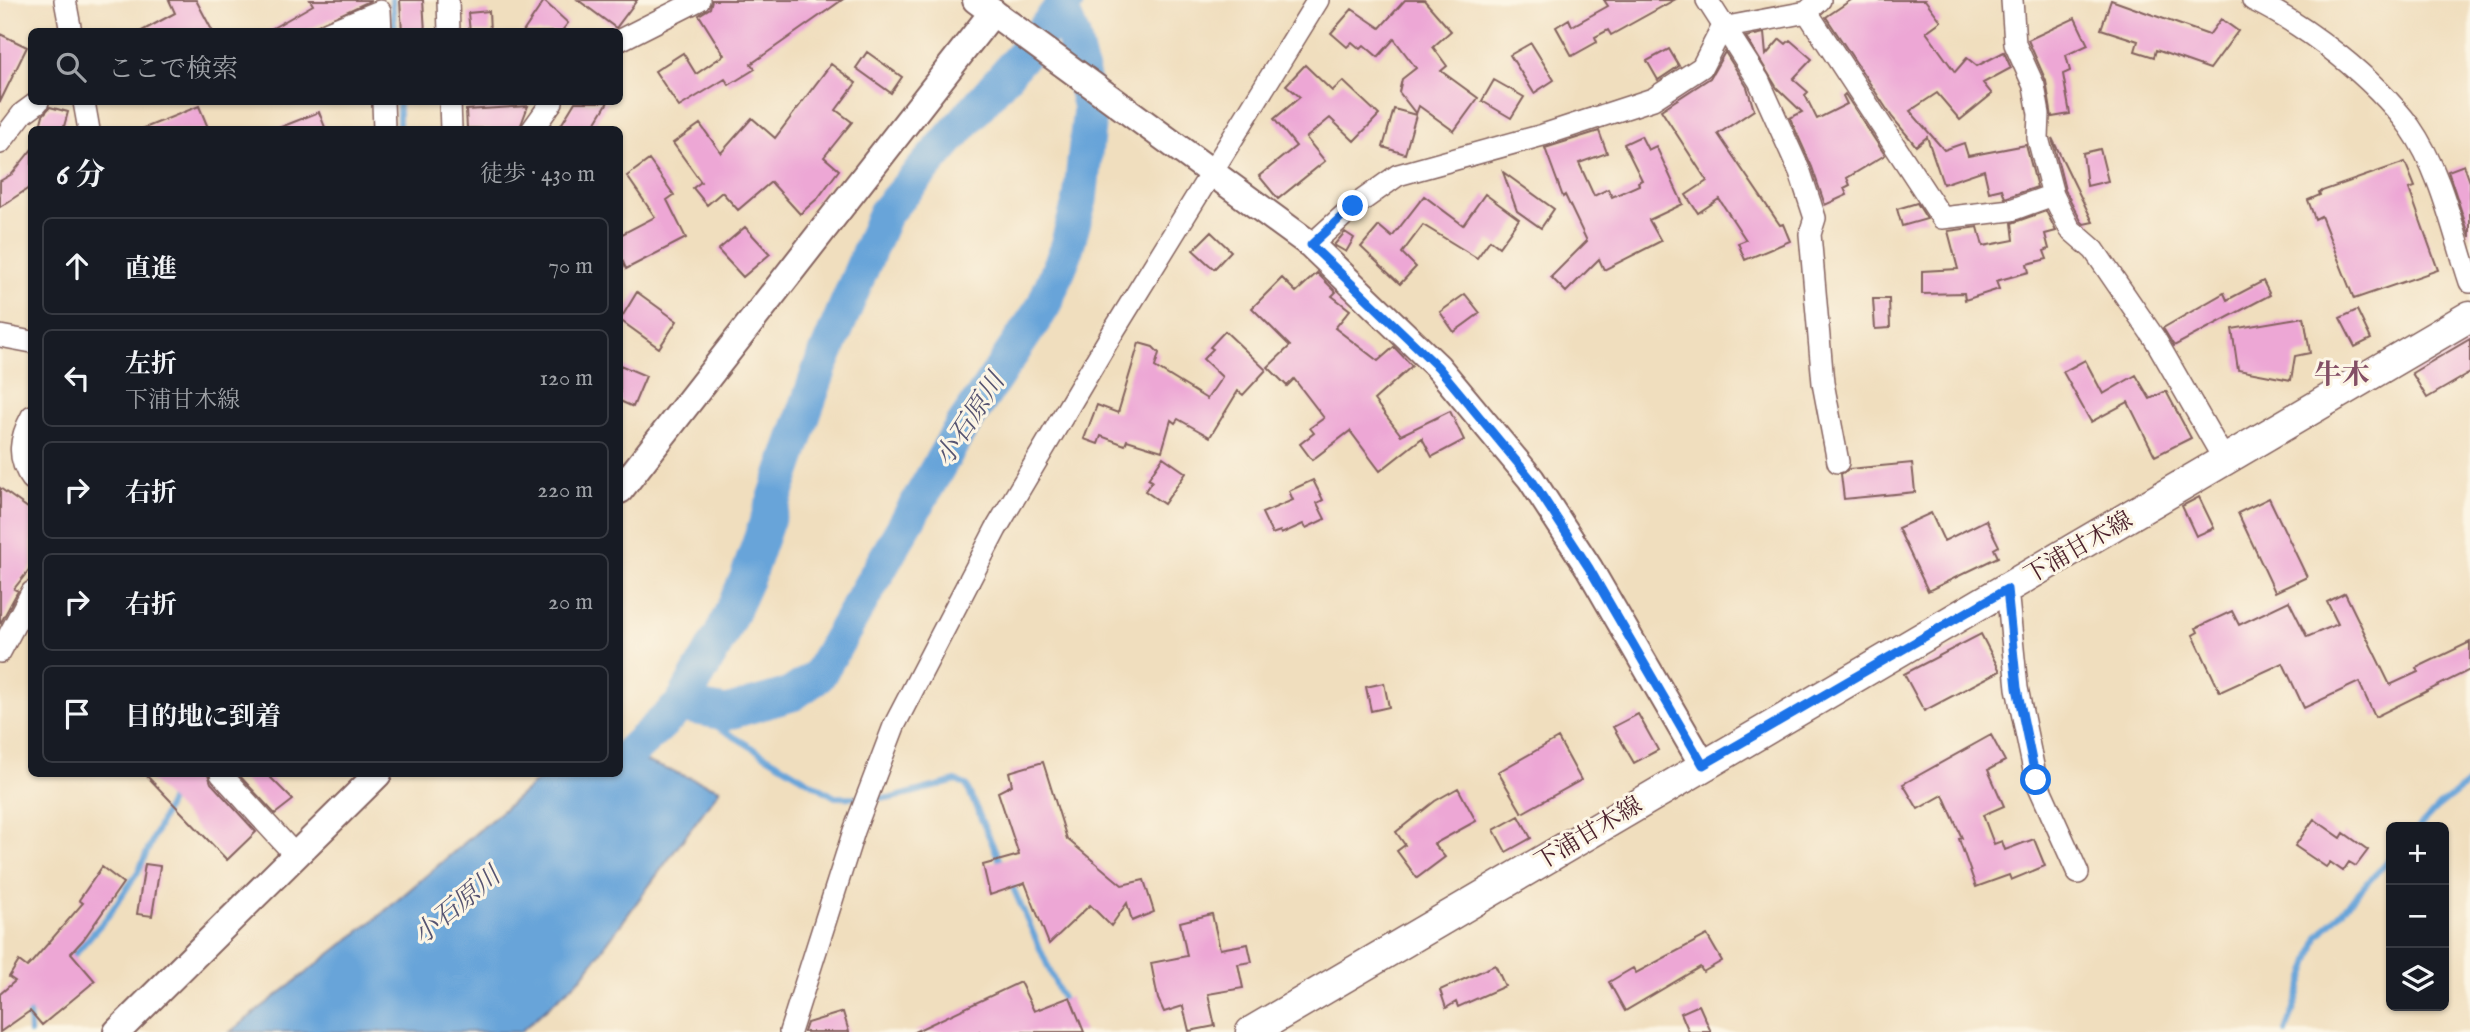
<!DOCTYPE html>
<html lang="ja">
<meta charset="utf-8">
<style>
:root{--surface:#171b24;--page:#20242c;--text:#f1f3f6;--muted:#9ea1a6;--line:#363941}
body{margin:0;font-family:"IM FELL English","Noto Serif JP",serif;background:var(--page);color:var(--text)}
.controls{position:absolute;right:21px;bottom:21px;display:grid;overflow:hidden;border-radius:10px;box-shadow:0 2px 5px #0004}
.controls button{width:63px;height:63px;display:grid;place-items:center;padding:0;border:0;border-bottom:2px solid var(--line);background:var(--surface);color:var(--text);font:35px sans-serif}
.stop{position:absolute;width:21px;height:21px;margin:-16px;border:5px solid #1a73e8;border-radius:50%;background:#fff}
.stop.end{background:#1a73e8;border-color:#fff;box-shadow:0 2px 7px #0008}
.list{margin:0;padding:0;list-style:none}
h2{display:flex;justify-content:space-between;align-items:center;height:91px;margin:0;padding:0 28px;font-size:30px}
h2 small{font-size:23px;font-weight:400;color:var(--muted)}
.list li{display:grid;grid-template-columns:46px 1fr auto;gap:21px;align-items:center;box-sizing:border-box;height:98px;margin:0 14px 14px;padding:0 14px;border:2px solid var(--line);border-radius:10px}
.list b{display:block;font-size:26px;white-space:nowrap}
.list p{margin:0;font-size:23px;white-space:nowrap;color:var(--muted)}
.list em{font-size:23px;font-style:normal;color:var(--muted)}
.icon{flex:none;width:38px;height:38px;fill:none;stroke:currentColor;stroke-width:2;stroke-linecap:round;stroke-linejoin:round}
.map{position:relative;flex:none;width:2470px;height:1032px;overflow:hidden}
.search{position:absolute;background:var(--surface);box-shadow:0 2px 5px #0004;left:28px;top:28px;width:595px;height:77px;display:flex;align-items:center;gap:18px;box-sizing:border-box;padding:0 24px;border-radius:10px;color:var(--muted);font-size:26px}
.panel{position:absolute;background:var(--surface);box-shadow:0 2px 5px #0004;left:28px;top:126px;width:595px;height:651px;border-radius:10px}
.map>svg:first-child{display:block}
.water{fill:#68a4d9;stroke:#596282;stroke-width:2}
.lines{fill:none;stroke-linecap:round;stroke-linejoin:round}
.stream{stroke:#68a4d9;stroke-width:6}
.river{stroke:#68a4d9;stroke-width:35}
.building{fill:#eda7d5}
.minor-casing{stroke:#84625e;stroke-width:24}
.tertiary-casing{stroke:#84625e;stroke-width:30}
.secondary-casing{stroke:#84625e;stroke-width:33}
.minor{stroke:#fff;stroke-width:21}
.tertiary{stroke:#fff;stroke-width:26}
.secondary{stroke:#fff;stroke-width:30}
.route{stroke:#1a73e8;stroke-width:9}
.labels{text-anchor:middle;stroke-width:6;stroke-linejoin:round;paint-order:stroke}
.street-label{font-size:24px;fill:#4a1f2b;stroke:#fcf5e5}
.water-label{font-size:26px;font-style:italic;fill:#565471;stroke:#fcf5e5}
.quarter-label{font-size:28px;font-weight:bold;fill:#834f66;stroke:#fcf5e5}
</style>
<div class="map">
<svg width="2470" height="1032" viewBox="0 0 2470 1032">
<rect width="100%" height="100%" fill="#fcf5e5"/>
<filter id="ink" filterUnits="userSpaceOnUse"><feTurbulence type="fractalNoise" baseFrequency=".0143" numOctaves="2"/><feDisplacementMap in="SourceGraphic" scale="14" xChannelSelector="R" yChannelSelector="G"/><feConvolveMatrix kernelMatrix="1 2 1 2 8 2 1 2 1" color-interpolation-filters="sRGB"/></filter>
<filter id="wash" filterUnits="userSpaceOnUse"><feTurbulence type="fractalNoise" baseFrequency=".00686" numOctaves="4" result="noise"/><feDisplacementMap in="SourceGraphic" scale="28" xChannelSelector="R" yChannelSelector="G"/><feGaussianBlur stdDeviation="1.57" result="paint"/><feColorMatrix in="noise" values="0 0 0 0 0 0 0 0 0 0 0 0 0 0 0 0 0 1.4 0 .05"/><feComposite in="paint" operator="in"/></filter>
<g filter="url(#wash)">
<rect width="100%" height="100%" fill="#f0debe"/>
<path class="water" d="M 620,752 L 720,789 L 582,977 L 520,1032 L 230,1032 L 379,916 L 545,774 L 620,774 Z"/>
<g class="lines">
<path class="stream" d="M 392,0 L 395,32
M 399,102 L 399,130
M 681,705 L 835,797 L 892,798 L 956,781 L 966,785 L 1003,868
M 2419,827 L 2436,809 L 2470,782
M 1010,881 L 1065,1005
M 69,961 L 108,916 L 138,872 L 173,794
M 29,1007 L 30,1032
M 2286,1032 L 2318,937 L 2391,857"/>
<path class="river" d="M 681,705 L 726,713 L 792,694 L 818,676 L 956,436 L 1043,307 L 1064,256 L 1080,200 L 1090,108 L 1073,37 L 1061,9
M 620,762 L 681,705 L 721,635 L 747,578 L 820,368 L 885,213 L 1039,36 L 1067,0"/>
</g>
<g id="blocks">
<path class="building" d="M 169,0 L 196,0 L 213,32 L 140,32 L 175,13 Z
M 310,0 L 372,0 L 303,32 L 266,32 L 313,5 Z
M 400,0 L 423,0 L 425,32 L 402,32 Z
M 578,0 L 637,0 L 616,28 Z
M 712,0 L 842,0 L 751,64 L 755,69 L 729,85 L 725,79 L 679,107 L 655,71 L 683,53 L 696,74 L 724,55 L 699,15 L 710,8 Z
M 1405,0 L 1424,0 L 1451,31 L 1433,47 L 1447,66 L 1441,71 L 1478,98 L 1454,131 L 1419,106 L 1416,114 L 1399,92 L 1402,79 L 1416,68 L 1394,39 L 1378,57 L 1364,45 L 1360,49 L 1352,42 L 1347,47 L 1331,33 L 1352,9 L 1380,28 Z
M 1604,0 L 1674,0 L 1611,35 L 1608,30 L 1595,37 L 1597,42 L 1572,56 L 1556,27 L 1569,19 L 1572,26 L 1608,6 Z
M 1851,0 L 1925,0 L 1941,21 L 1926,32 L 1955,72 L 1967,58 L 1977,66 L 2004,52 L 2011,68 L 1983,83 L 1992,94 L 1960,120 L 1937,93 L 1910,111 L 1944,150 L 1964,143 L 1968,156 L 2026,145 L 2037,187 L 2005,198 L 2002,189 L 1989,192 L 1984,170 L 1943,184 L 1927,137 L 1916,146 L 1892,117 L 1826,17 Z
M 2111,0 L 2209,35 L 2221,19 L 2238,31 L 2210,69 L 2156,50 L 2154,57 L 2135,51 L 2138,41 L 2101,29 Z
M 544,1 L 568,23 L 561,32 L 523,32 Z
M 489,11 L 490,32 L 470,32 L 468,13 Z
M 2075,18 L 2088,45 L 2066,55 L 2070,71 L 2063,74 L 2070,114 L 2052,117 L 2046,81 L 2028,40 Z
M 1764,33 L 1766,55 L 1780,39 L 1786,44 L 1790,40 L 1812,59 L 1793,79 L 1808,92 L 1805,95 L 1817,119 L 1847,104 L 1843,96 L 1845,94 L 1885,155 L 1847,178 L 1850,185 L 1844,188 L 1847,195 L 1825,205 L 1812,167 L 1790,118 L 1802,112 L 1777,88 L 1746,37 Z
M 0,34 L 27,47 L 0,102 Z
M 1531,43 L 1554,80 L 1534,93 L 1510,55 Z
M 1669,49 L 1679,66 L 1658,80 L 1647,61 Z
M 867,52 L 902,77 L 891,93 L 856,68 Z
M 1725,52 L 1747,87 L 1754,110 L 1718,134 L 1780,225 L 1783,224 L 1790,241 L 1745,260 L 1738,243 L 1746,240 L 1719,199 L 1698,213 L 1686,195 L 1707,181 L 1661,110 L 1710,78 Z
M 831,64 L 856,83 L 836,110 L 852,122 L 824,157 L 839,170 L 818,198 L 800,214 L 771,182 L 738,210 L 722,192 L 707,205 L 693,188 L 701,182 L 673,143 L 700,124 L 721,153 L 752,118 L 775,138 Z
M 1305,65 L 1332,91 L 1343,81 L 1379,115 L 1354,141 L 1330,118 L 1306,138 L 1325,161 L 1278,199 L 1259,176 L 1296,146 L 1274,119 L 1300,97 L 1286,85 Z
M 1494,80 L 1524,97 L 1511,118 L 1482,101 Z
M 575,102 L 608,102 L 591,130 L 558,130 Z
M 199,106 L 209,130 L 142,130 L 142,129 Z
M 528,106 L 519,130 L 467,128 L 466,110 Z
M 50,107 L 68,112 L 63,130 L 39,130 L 43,115 Z
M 1394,109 L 1416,115 L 1405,154 L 1383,147 Z
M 319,112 L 326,130 L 276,130 L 276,129 Z
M 1599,131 L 1607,153 L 1579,163 L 1594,196 L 1608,189 L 1612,197 L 1639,185 L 1638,182 L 1642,180 L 1624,144 L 1641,136 L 1648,150 L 1656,146 L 1683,204 L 1649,220 L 1661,241 L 1604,270 L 1599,259 L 1566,292 L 1551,277 L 1587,241 L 1565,195 L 1563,197 L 1545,148 Z
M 2052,138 L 2093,222 L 2084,224 L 2081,221 L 2065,190 Z
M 32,149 L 32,186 L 0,207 L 0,181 L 12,174 Z
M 2100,149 L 2108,181 L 2087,186 L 2083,153 Z
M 649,160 L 674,195 L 667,200 L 686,238 L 626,269 L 620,255 L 620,235 L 655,217 L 627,176 Z
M 2405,162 L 2415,187 L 2409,189 L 2438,270 L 2354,299 L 2321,216 L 2315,219 L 2308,200 L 2320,195 L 2319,192 Z
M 2464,165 L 2470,182 L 2470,237 L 2448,171 Z
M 1503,172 L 1554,209 L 1541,228 L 1517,211 Z
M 1485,194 L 1519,219 L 1499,247 L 1490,240 L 1477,258 L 1423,225 L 1402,253 L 1416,267 L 1400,284 L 1361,247 L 1379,226 L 1392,237 L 1424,196 L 1463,225 Z
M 1917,203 L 1927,219 L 1902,226 L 1897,209 Z
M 2046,211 L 2056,231 L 2045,234 L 2049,249 L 2044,251 L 2047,259 L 2027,264 L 2029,272 L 1996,281 L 1999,289 L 1965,300 L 1964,293 L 1922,294 L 1922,271 L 1958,269 L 1948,231 L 1978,227 L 1983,246 L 2014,240 L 2012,223 Z
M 745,227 L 770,254 L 743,277 L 718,250 Z
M 1211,232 L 1231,251 L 1214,269 L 1193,250 Z
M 1345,232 L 1354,238 L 1346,252 L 1334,245 Z
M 1317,273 L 1336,292 L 1332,296 L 1350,310 L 1335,328 L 1378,361 L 1394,347 L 1412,366 L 1374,400 L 1401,435 L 1450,411 L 1464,440 L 1432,457 L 1422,438 L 1380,471 L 1350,431 L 1312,460 L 1300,444 L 1314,433 L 1310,428 L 1324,418 L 1294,379 L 1287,386 L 1268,367 L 1290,346 L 1252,308 L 1282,278 L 1296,292 Z
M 2263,281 L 2270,295 L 2174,346 L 2163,328 L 2224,293 L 2227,300 Z
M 637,292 L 677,321 L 659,348 L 620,320 Z
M 1465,294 L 1480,313 L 1454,332 L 1440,312 Z
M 1873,299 L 1889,299 L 1890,328 L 1875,329 Z
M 2357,310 L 2371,339 L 2355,347 L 2340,318 Z
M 2304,317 L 2310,353 L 2295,356 L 2291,380 L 2238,370 L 2232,329 Z
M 1225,331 L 1266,370 L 1243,395 L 1238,391 L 1210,437 L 1178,419 L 1175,423 L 1171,420 L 1162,451 L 1127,440 L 1125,445 L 1101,436 L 1098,444 L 1084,439 L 1097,405 L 1118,413 L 1139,343 L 1153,347 L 1159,353 L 1155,367 L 1207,399 L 1222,377 L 1203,359 L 1213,349 L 1210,347 Z
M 2470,339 L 2470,373 L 2427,398 L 2412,373 Z
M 2085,360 L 2103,394 L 2136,375 L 2150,399 L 2166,391 L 2191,438 L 2155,456 L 2128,402 L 2091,422 L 2063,372 Z
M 620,365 L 646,376 L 633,407 L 620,401 Z
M 1163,457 L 1186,473 L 1164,504 L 1145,491 L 1152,481 L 1148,479 Z
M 1912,463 L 1915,492 L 1844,499 L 1841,474 L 1849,469 Z
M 1313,480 L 1323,500 L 1317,503 L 1325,519 L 1306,528 L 1303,524 L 1281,534 L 1280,531 L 1272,534 L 1262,513 L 1293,500 L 1289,491 Z
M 0,488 L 32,511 L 32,566 L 14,589 L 18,591 L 0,624 Z
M 2199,497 L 2214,528 L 2196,536 L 2182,506 Z
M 2269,498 L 2307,577 L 2275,592 L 2238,513 Z
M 1931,513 L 1944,541 L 1986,520 L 1999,546 L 1994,549 L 1998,557 L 1928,591 L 1898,528 Z
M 2345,593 L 2390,685 L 2418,672 L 2416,668 L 2470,642 L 2470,670 L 2375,717 L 2359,682 L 2304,708 L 2283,663 L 2220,692 L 2193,635 L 2198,632 L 2196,628 L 2232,611 L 2239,625 L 2289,601 L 2307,637 L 2338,624 L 2327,602 Z
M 1981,634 L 2000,671 L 1924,711 L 1904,674 Z
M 1384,683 L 1389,707 L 1371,711 L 1366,687 Z
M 1638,714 L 1658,750 L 1634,763 L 1613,727 Z
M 1991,735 L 2005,761 L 1988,770 L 2004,806 L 1983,815 L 1994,844 L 2002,841 L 2005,850 L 2034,839 L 2045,866 L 2011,880 L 2009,875 L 1976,887 L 1959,839 L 1962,838 L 1943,795 L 1918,809 L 1903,784 Z
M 1558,738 L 1581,780 L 1522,813 L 1498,772 Z
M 1043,762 L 1067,839 L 1122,885 L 1144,880 L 1154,912 L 1132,921 L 1127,903 L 1111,926 L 1090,905 L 1049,944 L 1025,883 L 990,895 L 983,865 L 1019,855 L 998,792 L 1012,785 L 1009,772 Z
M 145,774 L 208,774 L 211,783 L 256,832 L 227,860 Z
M 238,774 L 267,774 L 293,800 L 275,814 Z
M 1458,788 L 1476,821 L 1434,844 L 1445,857 L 1417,878 L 1397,851 L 1405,845 L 1396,832 L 1435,801 Z
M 1519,816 L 1531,838 L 1506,852 L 1494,830 Z
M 2314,819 L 2341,838 L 2344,833 L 2368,850 L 2356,866 L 2349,862 L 2343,871 L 2330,862 L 2326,867 L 2295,846 Z
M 145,864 L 160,866 L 152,916 L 137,914 Z
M 102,867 L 123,883 L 83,940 L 71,953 L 95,981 L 42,1025 L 30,1011 L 0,1032 L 0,994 L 15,981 L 9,977 L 19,961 L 27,967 L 32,962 L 83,903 L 79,900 Z
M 1212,914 L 1220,949 L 1248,944 L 1252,962 L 1238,964 L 1243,988 L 1208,994 L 1215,1026 L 1189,1031 L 1183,1006 L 1164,1012 L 1158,999 L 1151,963 L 1187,956 L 1180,922 Z
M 1707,935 L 1722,961 L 1703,972 L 1700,967 L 1625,1011 L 1609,982 L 1633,968 L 1636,973 Z
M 1495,965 L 1505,986 L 1458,1007 L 1456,1002 L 1446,1008 L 1440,990 Z
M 1020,982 L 1034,1011 L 1070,997 L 1084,1032 L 914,1032 Z
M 1699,1005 L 1711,1032 L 1689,1032 L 1681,1013 Z
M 843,1012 L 849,1032 L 804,1032 L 807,1023 Z"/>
</g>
</g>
<g filter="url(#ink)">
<use href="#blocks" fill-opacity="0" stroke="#84625e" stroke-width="2"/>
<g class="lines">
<defs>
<path id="minor" d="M 65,0 L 71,32
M 448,0 L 449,32
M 1707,0 L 1759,81 L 1800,172 L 1815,218 L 1810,234 L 1823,383 L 1838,462
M 2253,0 C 2307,26 2374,78 2410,127 C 2441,171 2453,231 2470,282
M 1807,12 L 1942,218 L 2011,210 L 2053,195 L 2038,138 L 2039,114 L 2034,86 L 2015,44 L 2012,0
M 1722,28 L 1807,12 L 1820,0
M 328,32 L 380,11 L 381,32
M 620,40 L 699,0
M 84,102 L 89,130
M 383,102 L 384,129
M 450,102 L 451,130
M 532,130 L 552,102
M 0,143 L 23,113 L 38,102
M 2053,195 L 2070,229 L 2094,250 L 2155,339 L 2225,461
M 1311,245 L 1353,207 L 1398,175 L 1543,135 L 1653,99 L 1702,67 L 1722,28
M 0,336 L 32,342
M 32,416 C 20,438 16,458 32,479
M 2007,589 L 2017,688 L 2036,780 L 2078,873
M 0,652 L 32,592
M 221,774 L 296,856
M 790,1032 L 854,831 L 894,726 L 996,529 L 1113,332 L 1318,0"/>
<path id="tertiary" d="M 976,0 L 1311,245 L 1438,367 L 1531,479 L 1589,568 L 1703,765
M 620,490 L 993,12
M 117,1032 L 378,774"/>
<path id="secondary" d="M 1251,1032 L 2470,316"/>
</defs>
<use href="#minor" class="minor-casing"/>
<use href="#tertiary" class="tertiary-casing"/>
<use href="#secondary" class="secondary-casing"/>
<use href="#minor" class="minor"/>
<use href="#tertiary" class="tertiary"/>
<use href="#secondary" class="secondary"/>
</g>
</g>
<g class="lines" filter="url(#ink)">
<path class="route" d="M 1353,206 L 1311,245 L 1438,367 L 1531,479 L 1589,568 L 1703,765 L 2007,589 L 2017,688 L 2036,780"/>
</g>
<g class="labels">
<g class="street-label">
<text transform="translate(2078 547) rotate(-30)" y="8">下浦甘木線</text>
<text transform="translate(1588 833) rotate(-31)" y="8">下浦甘木線</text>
</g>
<g class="water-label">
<text transform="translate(969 419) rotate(-57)" y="9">小石原川</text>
<text transform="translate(456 905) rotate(-40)" y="9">小石原川</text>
</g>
<g class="quarter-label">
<text x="2342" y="384">牛木</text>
</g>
</g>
</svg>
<div class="controls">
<button>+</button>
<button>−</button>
<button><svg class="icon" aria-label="layers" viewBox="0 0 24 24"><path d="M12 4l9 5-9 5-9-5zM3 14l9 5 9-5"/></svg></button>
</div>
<div class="stop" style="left:2036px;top:780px"></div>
<div class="stop end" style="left:1353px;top:206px"></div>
<div class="search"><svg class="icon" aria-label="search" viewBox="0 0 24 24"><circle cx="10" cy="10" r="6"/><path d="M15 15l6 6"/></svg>ここで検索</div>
<section class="panel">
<h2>6 分<small>徒歩 · 430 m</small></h2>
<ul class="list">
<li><svg class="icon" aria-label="ahead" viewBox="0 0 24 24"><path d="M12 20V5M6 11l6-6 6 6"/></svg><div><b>直進</b></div><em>70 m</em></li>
<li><svg class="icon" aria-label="left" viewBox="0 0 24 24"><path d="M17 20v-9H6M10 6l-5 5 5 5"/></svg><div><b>左折</b><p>下浦甘木線</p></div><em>120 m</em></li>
<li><svg class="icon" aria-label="right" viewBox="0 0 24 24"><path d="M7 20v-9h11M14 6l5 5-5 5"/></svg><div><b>右折</b></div><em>220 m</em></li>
<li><svg class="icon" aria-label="right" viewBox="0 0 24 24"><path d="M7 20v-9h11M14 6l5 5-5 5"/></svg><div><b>右折</b></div><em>20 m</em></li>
<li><svg class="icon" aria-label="arrive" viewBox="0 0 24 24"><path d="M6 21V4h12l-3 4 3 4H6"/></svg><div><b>目的地に到着</b></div></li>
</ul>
</section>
</div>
